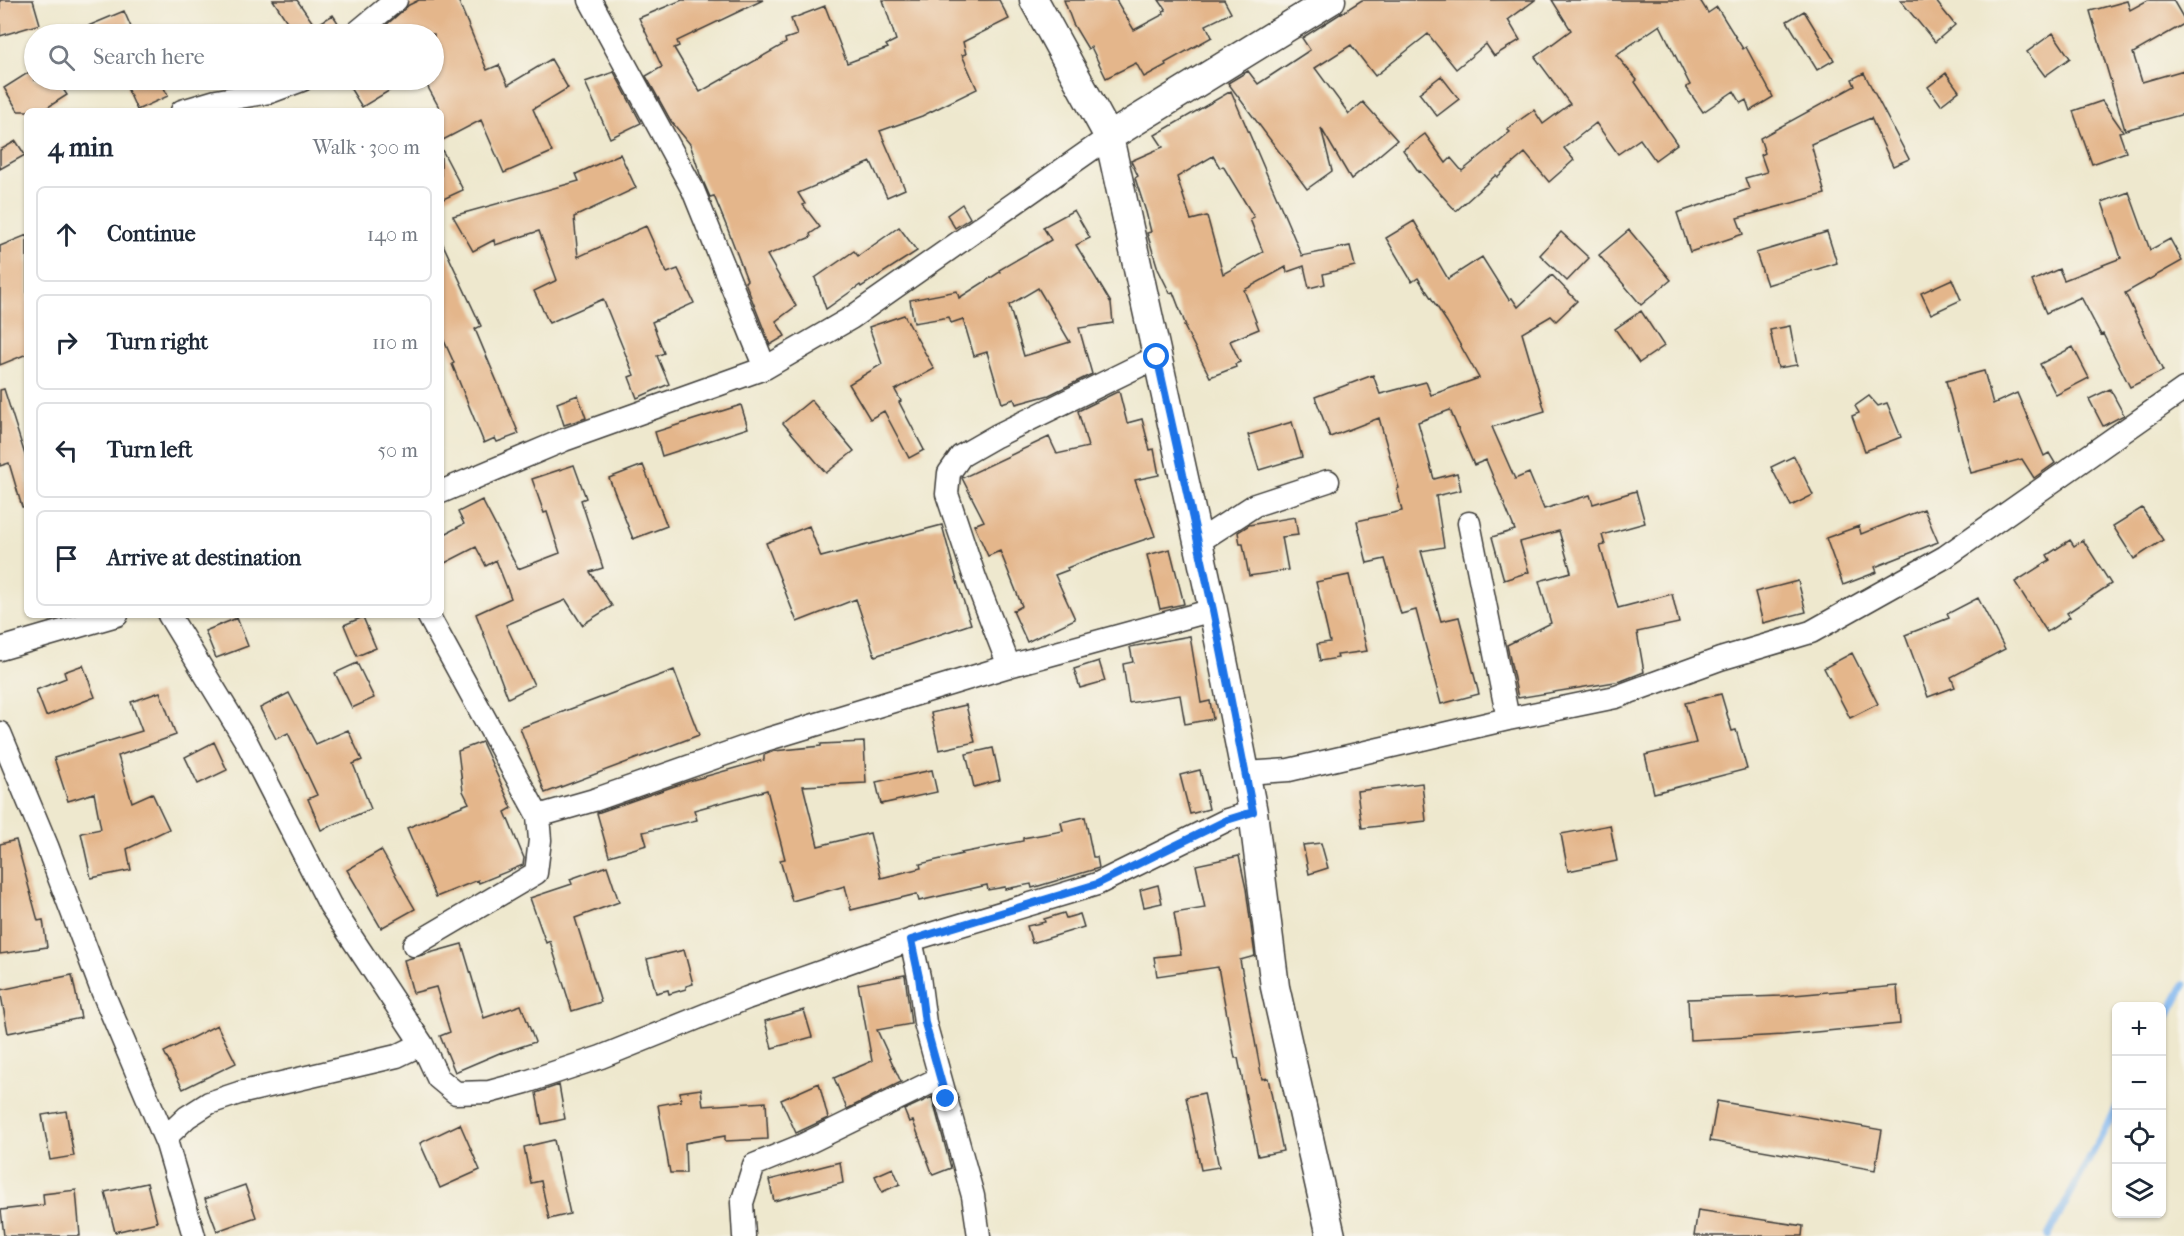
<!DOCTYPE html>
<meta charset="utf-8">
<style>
:root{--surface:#fff;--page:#f2f2f3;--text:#1f2937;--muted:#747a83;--line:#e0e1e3}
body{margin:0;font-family:"IM FELL French Canon",serif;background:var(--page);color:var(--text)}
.controls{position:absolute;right:18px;bottom:18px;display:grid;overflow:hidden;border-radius:9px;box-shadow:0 2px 4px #0004}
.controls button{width:54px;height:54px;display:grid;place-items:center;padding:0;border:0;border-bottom:2px solid var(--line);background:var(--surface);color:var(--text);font:30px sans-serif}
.stop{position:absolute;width:18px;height:18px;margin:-14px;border:4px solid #1a73e8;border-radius:50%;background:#fff}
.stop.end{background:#1a73e8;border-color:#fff;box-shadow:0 2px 6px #0008}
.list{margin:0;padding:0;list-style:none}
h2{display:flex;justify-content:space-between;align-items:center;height:78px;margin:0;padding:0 24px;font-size:26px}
h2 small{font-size:20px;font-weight:400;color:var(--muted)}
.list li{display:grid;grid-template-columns:39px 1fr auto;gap:18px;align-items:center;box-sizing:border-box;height:96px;margin:0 12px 12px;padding:0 12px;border:2px solid var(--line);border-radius:9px}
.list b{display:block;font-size:22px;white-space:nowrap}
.list em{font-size:20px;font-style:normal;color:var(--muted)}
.icon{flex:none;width:33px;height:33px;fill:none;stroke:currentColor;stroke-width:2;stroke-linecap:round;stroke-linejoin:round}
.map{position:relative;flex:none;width:2184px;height:1236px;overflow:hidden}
.search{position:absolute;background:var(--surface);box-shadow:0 2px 4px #0004;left:24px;top:24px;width:420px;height:66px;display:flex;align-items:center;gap:15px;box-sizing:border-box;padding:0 21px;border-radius:33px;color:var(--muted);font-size:22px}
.panel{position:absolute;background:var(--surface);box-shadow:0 2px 4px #0004;left:24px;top:108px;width:420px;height:510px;border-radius:9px}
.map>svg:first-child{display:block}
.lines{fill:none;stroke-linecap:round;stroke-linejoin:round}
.stream{stroke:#82b8f1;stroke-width:7}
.building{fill:#e4b68b;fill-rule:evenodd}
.minor-casing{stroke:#3c3b37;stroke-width:25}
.major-casing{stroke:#3c3b37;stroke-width:31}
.minor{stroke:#fff;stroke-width:22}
.major{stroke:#fff;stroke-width:28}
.route{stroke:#1a73e8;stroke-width:8}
</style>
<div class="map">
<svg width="2184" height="1236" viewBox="0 0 2184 1236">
<rect width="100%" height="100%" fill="#f7f3e8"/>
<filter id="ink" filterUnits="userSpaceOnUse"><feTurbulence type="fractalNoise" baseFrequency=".0167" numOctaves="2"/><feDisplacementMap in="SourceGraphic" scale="12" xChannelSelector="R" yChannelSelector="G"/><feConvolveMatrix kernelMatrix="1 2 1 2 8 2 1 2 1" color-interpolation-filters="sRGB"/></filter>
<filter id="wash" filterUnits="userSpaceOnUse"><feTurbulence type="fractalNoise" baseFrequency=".008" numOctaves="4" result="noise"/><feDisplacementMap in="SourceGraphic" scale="24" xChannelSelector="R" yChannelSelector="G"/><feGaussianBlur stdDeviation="1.35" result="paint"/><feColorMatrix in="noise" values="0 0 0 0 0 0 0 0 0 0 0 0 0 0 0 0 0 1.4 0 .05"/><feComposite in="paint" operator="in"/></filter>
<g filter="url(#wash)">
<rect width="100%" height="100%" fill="#eee8ce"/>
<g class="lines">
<path class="stream" d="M 2162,1027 L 2184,985
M 2048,1236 L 2116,1109"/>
</g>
<g id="blocks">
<path class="building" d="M 0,0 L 33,0 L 40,24 L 0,36 Z
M 273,0 L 297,0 L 315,26 L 333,15 L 342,29 L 342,34 L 295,34 Z
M 419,0 L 458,0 L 487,70 L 499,65 L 508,85 L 551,59 L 568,88 L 533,109 L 552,152 L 504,173 L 481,120 L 441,141 L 441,111 L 424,80 L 434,80 L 434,34 L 376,34 L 409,5 Z
M 682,0 L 763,0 L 677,41 L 679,46 L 674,48 L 700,92 L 786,43 L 785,39 L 797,35 L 791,19 L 825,6 L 847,63 L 888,48 L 886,45 L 896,40 L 883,0 L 999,0 L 1009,19 L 963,42 L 966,54 L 962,55 L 977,89 L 922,116 L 880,131 L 905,189 L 887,197 L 871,162 L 798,193 L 805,204 L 803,205 L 820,227 L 810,234 L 811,237 L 767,255 L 796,306 L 776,321 L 785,336 L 770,345 L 745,282 L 747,280 L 728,230 L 714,196 L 710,197 L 700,174 L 690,144 L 671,121 L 646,76 L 662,67 L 639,18 Z
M 1064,0 L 1116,0 L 1134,30 L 1164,14 L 1163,11 L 1166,10 L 1159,0 L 1224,0 L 1231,13 L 1206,25 L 1212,37 L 1165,63 L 1166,65 L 1144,77 L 1136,63 L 1106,78 L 1091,47 L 1088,49 L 1073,24 Z
M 1362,0 L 1535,0 L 1508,20 L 1520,40 L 1494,56 L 1486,44 L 1456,69 L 1428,34 L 1375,76 L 1351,45 L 1315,68 L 1349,114 L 1363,102 L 1397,140 L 1351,179 L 1321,128 L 1332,171 L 1307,189 L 1228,83 L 1248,71 L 1258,84 L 1310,50 L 1302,38 Z
M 1552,0 L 1700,0 L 1708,13 L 1717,7 L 1743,49 L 1746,47 L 1773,97 L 1750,111 L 1746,100 L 1741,103 L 1734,91 L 1703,112 L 1686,87 L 1690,85 L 1660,25 L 1616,55 L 1637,80 L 1635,82 L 1677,144 L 1655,160 L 1640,139 L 1618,154 L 1596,123 L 1564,148 L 1574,160 L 1549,182 L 1525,153 L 1497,177 L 1496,175 L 1456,211 L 1420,171 L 1419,172 L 1403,150 L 1425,134 L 1446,163 L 1451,158 L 1462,171 L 1510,132 L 1507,129 L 1534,110 L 1543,124 L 1570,104 L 1535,57 L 1571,30 Z
M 1900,0 L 1935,0 L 1955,25 L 1935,42 Z
M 2148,0 L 2173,0 L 2184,19 L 2184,24 L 2133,53 L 2142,82 L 2184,70 L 2184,114 L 2125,130 L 2090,11 L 2127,1 L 2130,10 Z
M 124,11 L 134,34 L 69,34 Z
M 1804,11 L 1834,60 L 1817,70 L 1787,21 Z
M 2053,33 L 2070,58 L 2045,76 L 2027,52 Z
M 34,69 L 34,80 L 57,80 L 67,95 L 42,111 L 18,111 L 4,88 Z
M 614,72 L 641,123 L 610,138 L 585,82 Z
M 1864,73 L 1909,159 L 1893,166 L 1871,118 L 1811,144 L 1825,194 L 1737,218 L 1743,234 L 1690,252 L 1677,213 L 1749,189 L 1745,178 L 1767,172 L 1761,155 L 1765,153 L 1760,138 L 1855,86 L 1852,79 Z
M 1946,73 L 1959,91 L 1941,105 L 1928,87 Z
M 1441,76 L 1459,99 L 1437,116 L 1419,93 Z
M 146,80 L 160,80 L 168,96 L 137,110 L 127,88 Z
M 345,80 L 407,80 L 362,107 Z
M 1231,91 L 1302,256 L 1350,246 L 1355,266 L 1323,274 L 1325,284 L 1309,288 L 1304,266 L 1287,272 L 1286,267 L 1244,290 L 1259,329 L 1230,341 L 1240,362 L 1235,364 L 1236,367 L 1210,377 L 1184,326 L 1186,326 L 1173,292 L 1170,293 L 1158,269 L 1147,233 L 1151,232 L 1146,212 L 1135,178 L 1138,176 L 1131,161 L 1163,147 L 1155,135 ZM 1213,156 L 1220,168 L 1223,166 L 1254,217 L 1250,219 L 1263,252 L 1223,274 L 1207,216 L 1191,220 L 1177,177 Z
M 2102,101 L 2123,131 L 2119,132 L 2126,152 L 2092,164 L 2073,111 Z
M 16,141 L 25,155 L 0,169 L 0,150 Z
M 441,148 L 463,190 L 441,200 Z
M 620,154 L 636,188 L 574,217 L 578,257 L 646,226 L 667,273 L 678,269 L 694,303 L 652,322 L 664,353 L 657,356 L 669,384 L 637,398 L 629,377 L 634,375 L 603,299 L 549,323 L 534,291 L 557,280 L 539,231 L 495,245 L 494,240 L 473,251 L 453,216 L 579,181 L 576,174 Z
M 2129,192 L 2150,250 L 2170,239 L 2182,261 L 2125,293 L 2163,371 L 2130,387 L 2103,334 L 2101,335 L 2081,297 L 2046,313 L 2032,281 L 2059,269 L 2064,280 L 2121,258 L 2102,202 Z
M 962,204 L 970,218 L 955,228 L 947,215 Z
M 1074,210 L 1090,238 L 1076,245 L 1111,303 L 1113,323 L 1079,328 L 1092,374 L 1049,395 L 1016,404 L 1014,399 L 1002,403 L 987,352 L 974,356 L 963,319 L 951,323 L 949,317 L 914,323 L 910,300 L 957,291 L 959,298 L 1000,272 L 999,270 L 1051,240 L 1043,227 ZM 1038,288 L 1070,342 L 1024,356 L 1009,305 Z
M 1414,221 L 1448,279 L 1482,257 L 1509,300 L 1512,298 L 1518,307 L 1552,275 L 1577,301 L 1556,321 L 1551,316 L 1522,333 L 1545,411 L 1492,427 L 1515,479 L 1529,473 L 1544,509 L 1590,495 L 1593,504 L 1636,491 L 1645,523 L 1602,535 L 1605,545 L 1600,546 L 1618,608 L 1672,594 L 1679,623 L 1637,632 L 1644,672 L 1621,681 L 1518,698 L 1507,645 L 1551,623 L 1539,581 L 1571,572 L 1559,531 L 1520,542 L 1529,572 L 1504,580 L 1492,537 L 1515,530 L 1486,460 L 1474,465 L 1450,410 L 1418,422 L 1434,479 L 1457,473 L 1461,490 L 1436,496 L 1444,547 L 1421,551 L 1441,621 L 1459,617 L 1479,694 L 1441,704 L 1416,610 L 1401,614 L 1385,559 L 1367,563 L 1357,521 L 1402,511 L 1397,489 L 1399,488 L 1379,418 L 1330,437 L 1315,397 L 1373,375 L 1380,394 L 1426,382 L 1431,395 L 1479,378 L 1447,322 L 1418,278 L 1412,282 L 1386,238 Z
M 899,227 L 917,251 L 861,287 L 860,285 L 826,309 L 815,278 L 854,251 L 858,256 Z
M 1629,230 L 1671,280 L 1641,305 L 1599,255 Z
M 1561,232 L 1589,258 L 1567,281 L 1540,255 Z
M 1827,232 L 1837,263 L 1767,285 L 1756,253 Z
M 27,235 L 27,354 L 0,365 L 0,246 Z
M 441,240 L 481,326 L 475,329 L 519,434 L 497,442 L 495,438 L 484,443 L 452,364 L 454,363 L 441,334 Z
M 1952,279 L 1961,300 L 1931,314 L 1921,293 Z
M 1641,311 L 1664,346 L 1639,363 L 1615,329 Z
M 904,315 L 934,369 L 895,390 L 901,401 L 899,402 L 924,450 L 909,458 L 884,411 L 870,419 L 849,384 L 882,364 L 869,327 Z
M 1790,326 L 1797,365 L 1778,368 L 1770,330 Z
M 2073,347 L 2089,378 L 2056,395 L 2040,364 Z
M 1984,371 L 1993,404 L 2017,393 L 2044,456 L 2049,453 L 2055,463 L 2034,478 L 2022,459 L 1971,473 L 1946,381 Z
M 4,389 L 27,461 L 27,507 L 22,507 L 9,463 L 0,466 L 0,390 Z
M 2110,389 L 2124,415 L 2103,426 L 2089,399 Z
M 1119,391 L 1127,423 L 1142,419 L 1150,450 L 1154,449 L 1159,475 L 1135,480 L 1155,536 L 1105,553 L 1067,568 L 1068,570 L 1055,575 L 1075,619 L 1027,642 L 1013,611 L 1022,606 L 1000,551 L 988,556 L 974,525 L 984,521 L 962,478 L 1049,437 L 1057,454 L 1088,447 L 1078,411 Z
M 578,395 L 586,418 L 564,425 L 557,403 Z
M 1869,396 L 1878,406 L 1887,403 L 1901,437 L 1865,451 L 1852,416 L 1859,413 L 1855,406 Z
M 811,400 L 854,451 L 826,473 L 783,423 Z
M 741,405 L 748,428 L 662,456 L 655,432 Z
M 1292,422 L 1302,457 L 1259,470 L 1248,435 Z
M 1794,456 L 1813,495 L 1791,506 L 1771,467 Z
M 574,465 L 586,498 L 581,500 L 603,568 L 590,572 L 612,606 L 582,625 L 566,600 L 506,625 L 534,685 L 508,698 L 476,614 L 511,598 L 496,560 L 486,566 L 476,547 L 441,565 L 441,536 L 464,524 L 458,512 L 482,500 L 518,569 L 560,553 L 547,512 L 544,513 L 532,479 Z
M 643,465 L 667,526 L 633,539 L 609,478 Z
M 2142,508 L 2163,540 L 2134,559 L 2113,526 Z
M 1924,509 L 1938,542 L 1875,567 L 1877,572 L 1843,585 L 1826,538 L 1859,526 L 1861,534 Z
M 1295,517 L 1298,535 L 1282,537 L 1288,570 L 1249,576 L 1243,544 L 1240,544 L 1238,532 L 1249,525 Z
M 942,525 L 957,581 L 971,624 L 875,656 L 856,599 L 797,622 L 766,543 L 809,526 L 821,557 Z
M 2070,540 L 2074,546 L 2083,540 L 2111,584 L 2067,613 L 2070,617 L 2047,632 L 2015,582 L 2050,560 L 2047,555 Z
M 1170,549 L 1184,604 L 1160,609 L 1147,555 Z
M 1349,575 L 1367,651 L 1337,655 L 1338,658 L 1320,661 L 1317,644 L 1330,642 L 1316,582 Z
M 1798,581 L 1806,612 L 1763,623 L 1755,592 Z
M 1978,598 L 2005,649 L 1951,677 L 1955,687 L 1928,697 L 1905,635 L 1949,618 L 1947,614 Z
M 363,617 L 376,648 L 357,656 L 344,625 Z
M 237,618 L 248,646 L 216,658 L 205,631 Z
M 1190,636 L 1201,703 L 1210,701 L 1213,719 L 1185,724 L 1180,695 L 1129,703 L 1123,664 L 1133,662 L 1130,647 Z
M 1852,653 L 1878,704 L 1850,718 L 1824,668 Z
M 1099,661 L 1105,681 L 1080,688 L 1074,669 Z
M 357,663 L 374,698 L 352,708 L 335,673 Z
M 83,665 L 95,697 L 46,716 L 36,690 L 66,678 L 64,672 Z
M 674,670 L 699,735 L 545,793 L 520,728 Z
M 160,692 L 176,735 L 118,756 L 132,802 L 152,793 L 169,829 L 127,849 L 131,870 L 91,878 L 81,833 L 101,829 L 94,793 L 68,801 L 54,758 L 142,731 L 131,702 Z
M 289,693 L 316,744 L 348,730 L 362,760 L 353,764 L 371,809 L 321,830 L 308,799 L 317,795 L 288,733 L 276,739 L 260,708 Z
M 1721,694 L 1732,731 L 1736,730 L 1747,769 L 1654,793 L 1645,755 L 1696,743 L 1685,703 Z
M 966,705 L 975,742 L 939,750 L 931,713 Z
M 214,742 L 227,770 L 198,784 L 185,757 Z
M 482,742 L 512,808 L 505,812 L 524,858 L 523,865 L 479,883 L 478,880 L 436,897 L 407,828 L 469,803 L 463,791 L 458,751 Z
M 864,742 L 866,783 L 803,786 L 818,846 L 870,833 L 881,878 L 921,868 L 920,864 L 962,854 L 961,853 L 1023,841 L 1023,838 L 1063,831 L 1061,822 L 1085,817 L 1093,857 L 1097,857 L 1099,868 L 1032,888 L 1031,884 L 1005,889 L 1005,887 L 988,890 L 987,885 L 919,901 L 917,894 L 851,910 L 845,886 L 792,901 L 780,860 L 785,859 L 767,790 L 694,810 L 697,820 L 643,832 L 647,845 L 609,856 L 597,813 L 689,781 L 764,760 L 764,755 L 774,751 L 821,746 L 821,744 Z
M 993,748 L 1000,780 L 974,787 L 966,754 Z
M 932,770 L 937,792 L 881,804 L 876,782 Z
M 1200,770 L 1209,809 L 1190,814 L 1180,775 Z
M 1422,783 L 1426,821 L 1362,828 L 1357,791 Z
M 1610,825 L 1617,861 L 1568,871 L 1561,834 Z
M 16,840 L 38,921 L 43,920 L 47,947 L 0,954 L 0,844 Z
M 1321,843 L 1328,868 L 1309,874 L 1303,845 Z
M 381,850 L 415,909 L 381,928 L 347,870 Z
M 1239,856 L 1246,889 L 1255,956 L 1240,960 L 1262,1079 L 1268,1078 L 1283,1151 L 1258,1156 L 1238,1058 L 1235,1058 L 1218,967 L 1157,976 L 1154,957 L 1181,954 L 1174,913 L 1205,908 L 1196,865 Z
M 607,866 L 619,902 L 575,918 L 601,1002 L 572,1011 L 550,941 L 546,943 L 530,898 L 572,884 L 570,879 Z
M 1158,885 L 1162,903 L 1144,907 L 1140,890 Z
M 1064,913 L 1066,918 L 1080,914 L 1084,927 L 1032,943 L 1027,926 L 1045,922 L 1044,919 Z
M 462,944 L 484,1018 L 521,1005 L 535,1042 L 502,1053 L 502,1052 L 455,1072 L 440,1036 L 450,1032 L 436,987 L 413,993 L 404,960 Z
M 684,950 L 693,984 L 686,986 L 686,989 L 669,994 L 668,990 L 656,993 L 647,959 Z
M 72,975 L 81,1018 L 8,1033 L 0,990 Z
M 905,975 L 911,1024 L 877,1030 L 901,1082 L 847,1109 L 834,1078 L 872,1061 L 858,984 Z
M 1897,986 L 1900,1024 L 1784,1035 L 1690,1040 L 1688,999 L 1782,996 Z
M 804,1010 L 812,1037 L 772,1048 L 765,1021 Z
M 217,1025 L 236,1063 L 183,1089 L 164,1052 Z
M 819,1083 L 828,1118 L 796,1133 L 781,1100 Z
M 559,1085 L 565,1119 L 542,1124 L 536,1093 Z
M 701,1089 L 703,1106 L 766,1102 L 768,1139 L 725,1141 L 725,1136 L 685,1143 L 686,1173 L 670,1173 L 658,1105 L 681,1101 L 680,1092 Z
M 1204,1093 L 1219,1167 L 1201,1170 L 1186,1097 Z
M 932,1097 L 951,1168 L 933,1175 L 913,1121 L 909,1122 L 904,1110 Z
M 1717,1101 L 1882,1130 L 1875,1170 L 1710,1141 Z
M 66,1111 L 74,1156 L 50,1160 L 42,1115 Z
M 460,1124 L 480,1170 L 440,1188 L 420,1143 Z
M 554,1140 L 570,1214 L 549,1219 L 541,1181 L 531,1183 L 524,1147 Z
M 840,1162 L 843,1183 L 774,1201 L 769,1180 Z
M 893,1168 L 900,1184 L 882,1192 L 875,1176 Z
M 147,1183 L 157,1222 L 115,1232 L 105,1192 Z
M 245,1185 L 256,1217 L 217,1231 L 205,1199 Z
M 76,1190 L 80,1236 L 4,1236 L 1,1210 L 44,1205 L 43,1194 Z
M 1698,1210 L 1803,1226 L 1802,1236 L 1694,1236 Z"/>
</g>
</g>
<g filter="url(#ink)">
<use href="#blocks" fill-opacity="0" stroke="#3c3b37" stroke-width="1.5"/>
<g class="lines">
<defs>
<path id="minor" d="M 590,0 L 693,190 L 765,368
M 355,34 L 396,0
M 182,111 L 216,101 L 270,92 L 302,80
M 441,492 L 564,440 L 765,368 L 851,318 L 1109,137
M 1469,523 L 1508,719
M 1198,542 L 1255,505 L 1328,481
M 169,615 L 247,743 L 330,905 L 422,1044 L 438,1078 L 456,1093 L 489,1092 L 526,1082 L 601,1057 L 747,998 L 911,940 L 1097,884 L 1227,820 L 1253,812
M 428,615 L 538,816 L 594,800 L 765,740 L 1009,666 L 1213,610
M 0,649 L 117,615
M 1009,666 L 975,578 L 947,494 L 949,473 L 961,456 L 996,436 L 1157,357
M 0,733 L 47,846 L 101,988 L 167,1144 L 194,1236
M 1245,773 L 1289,770 L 1508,719 L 1616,697 L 1720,659 L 1811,632 L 1945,557 L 2184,389
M 911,940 L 919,977 L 925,1023 L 973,1196 L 979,1236
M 414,945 L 536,873 L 540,840 L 538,816
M 165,1138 L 187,1117 L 209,1103 L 239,1093 L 397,1056 L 422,1044
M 744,1236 L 742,1203 L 754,1165 L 803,1145 L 940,1078"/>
<path id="major" d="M 1034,0 L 1109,137 L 1213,610 L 1253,812 L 1275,987 L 1331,1236
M 1109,137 L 1331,0"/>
</defs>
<use href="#minor" class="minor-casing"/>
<use href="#major" class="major-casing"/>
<use href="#minor" class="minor"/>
<use href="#major" class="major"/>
</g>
</g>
<g class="lines" filter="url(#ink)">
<path class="route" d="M 946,1099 L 925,1023 L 919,977 L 911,940 L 1097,884 L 1227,820 L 1253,812 L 1213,610 L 1157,357"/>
</g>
</svg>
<div class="controls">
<button>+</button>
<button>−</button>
<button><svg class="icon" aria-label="locate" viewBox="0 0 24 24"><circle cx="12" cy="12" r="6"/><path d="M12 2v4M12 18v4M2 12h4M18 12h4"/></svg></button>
<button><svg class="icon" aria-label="layers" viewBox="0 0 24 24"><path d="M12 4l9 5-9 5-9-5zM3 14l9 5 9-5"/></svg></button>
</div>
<div class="stop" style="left:1157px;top:357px"></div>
<div class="stop end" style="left:946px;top:1099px"></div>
<div class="search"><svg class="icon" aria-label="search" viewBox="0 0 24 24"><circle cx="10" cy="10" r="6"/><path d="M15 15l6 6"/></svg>Search here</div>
<section class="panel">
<h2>4 min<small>Walk · 300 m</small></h2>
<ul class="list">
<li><svg class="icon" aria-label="ahead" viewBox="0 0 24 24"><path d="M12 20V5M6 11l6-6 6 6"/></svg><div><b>Continue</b></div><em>140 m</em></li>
<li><svg class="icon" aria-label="right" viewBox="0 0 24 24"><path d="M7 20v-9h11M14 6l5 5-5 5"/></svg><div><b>Turn right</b></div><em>110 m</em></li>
<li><svg class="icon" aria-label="left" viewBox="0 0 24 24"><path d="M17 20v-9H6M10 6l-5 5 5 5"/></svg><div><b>Turn left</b></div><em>50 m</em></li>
<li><svg class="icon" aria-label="arrive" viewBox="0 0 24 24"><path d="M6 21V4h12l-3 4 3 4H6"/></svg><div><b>Arrive at destination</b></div></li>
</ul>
</section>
</div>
